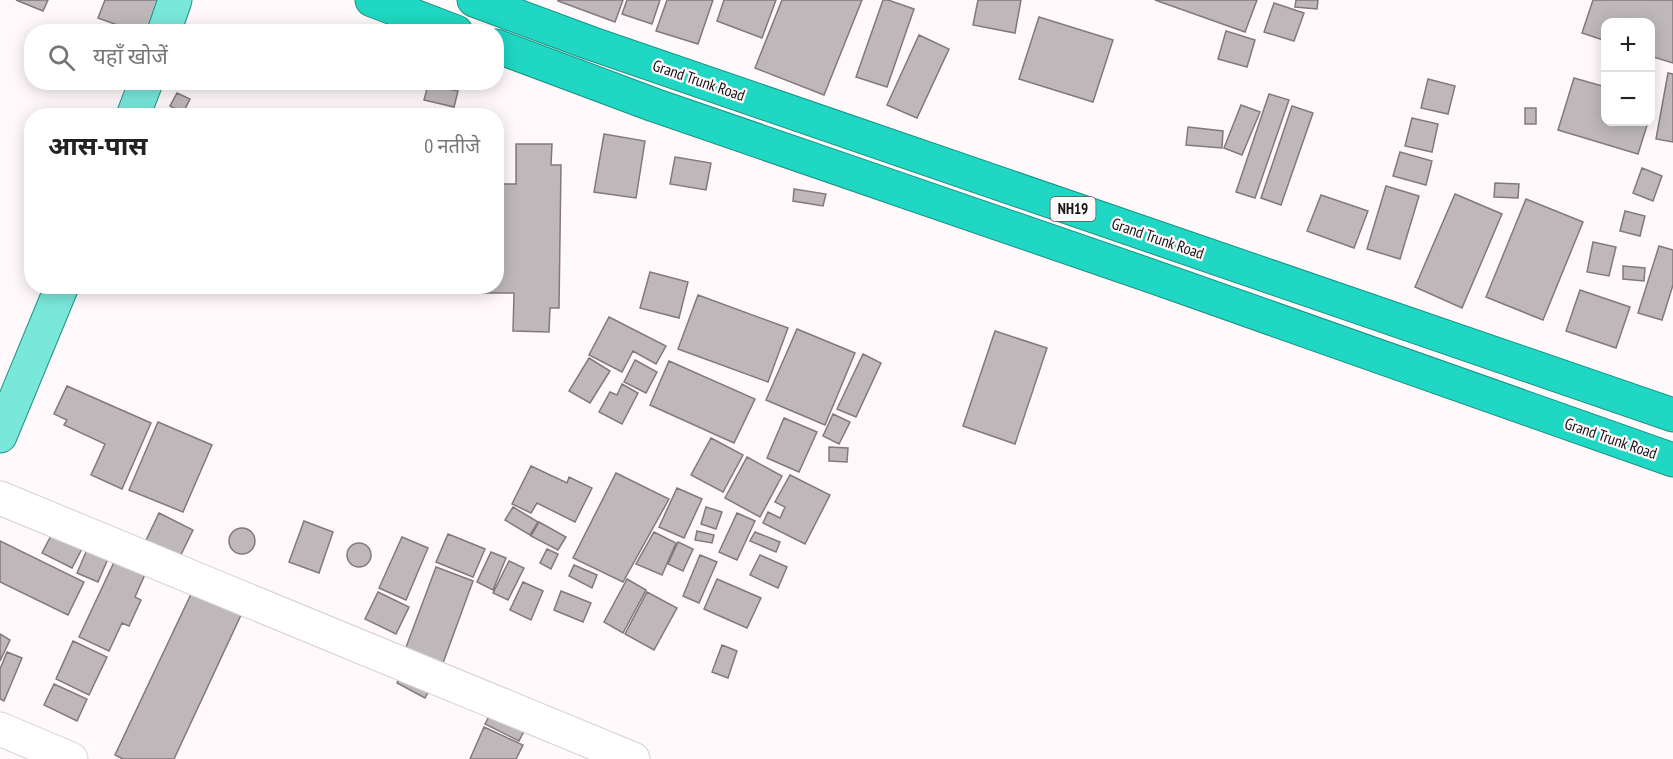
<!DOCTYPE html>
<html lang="hi">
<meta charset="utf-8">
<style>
:root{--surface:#fff;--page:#f6f6f6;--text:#222;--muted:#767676;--line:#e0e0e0}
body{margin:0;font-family:"PT Sans Narrow","Noto Sans Devanagari",sans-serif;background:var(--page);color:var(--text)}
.controls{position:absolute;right:18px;top:18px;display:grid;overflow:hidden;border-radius:12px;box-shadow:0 3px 15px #0003}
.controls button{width:54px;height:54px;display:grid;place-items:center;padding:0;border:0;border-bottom:2px solid var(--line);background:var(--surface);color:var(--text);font:30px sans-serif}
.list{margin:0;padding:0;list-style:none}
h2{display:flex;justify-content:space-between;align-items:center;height:78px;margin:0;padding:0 24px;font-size:26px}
h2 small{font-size:20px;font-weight:400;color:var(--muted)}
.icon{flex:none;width:33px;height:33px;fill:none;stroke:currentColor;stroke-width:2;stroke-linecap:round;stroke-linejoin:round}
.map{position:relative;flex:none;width:1673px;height:759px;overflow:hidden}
.search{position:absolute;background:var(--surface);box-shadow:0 3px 15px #0003;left:24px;top:24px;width:480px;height:66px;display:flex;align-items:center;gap:15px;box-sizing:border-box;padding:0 21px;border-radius:24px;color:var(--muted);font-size:22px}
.panel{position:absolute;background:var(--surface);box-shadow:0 3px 15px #0003;left:24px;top:108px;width:480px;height:186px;border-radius:24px}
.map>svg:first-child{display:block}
.building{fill:#beb8bb;stroke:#807a7d;stroke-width:1.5}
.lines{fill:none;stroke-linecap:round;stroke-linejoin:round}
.street-casing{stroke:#d7d0d4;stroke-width:35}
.primary-casing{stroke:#1c9285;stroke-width:35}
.highway-casing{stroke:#1c9285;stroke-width:35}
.street{stroke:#fff;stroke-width:33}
.primary{stroke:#79e7da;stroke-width:33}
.highway{stroke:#1fd7c2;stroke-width:33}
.labels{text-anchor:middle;stroke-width:4.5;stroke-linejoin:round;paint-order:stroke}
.shield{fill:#fff9fc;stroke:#5b585a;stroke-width:1.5}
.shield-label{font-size:15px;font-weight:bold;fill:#151314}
.street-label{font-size:16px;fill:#151314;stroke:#fff9fc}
</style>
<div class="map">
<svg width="1673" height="759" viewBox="0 0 1673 759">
<rect width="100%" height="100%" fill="#fff9fc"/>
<path class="building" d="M 16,0 L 48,0 L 43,11 Z
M 105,0 L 168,0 L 158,32 L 137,32 L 98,18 Z
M 558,0 L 623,0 L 615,22 L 558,1 Z
M 627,0 L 660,0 L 652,24 L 622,14 Z
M 667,0 L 713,0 L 698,44 L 656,31 Z
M 724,0 L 776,0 L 762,38 L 717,21 Z
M 782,0 L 862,0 L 824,95 L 755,68 Z
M 883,0 L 888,0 L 914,9 L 887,87 L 856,77 Z
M 978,0 L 1021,0 L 1015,33 L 973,25 Z
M 1155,0 L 1257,0 L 1245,32 Z
M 1296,0 L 1318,0 L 1317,9 L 1295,7 Z
M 1593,0 L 1673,0 L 1673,63 L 1650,56 L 1650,22 L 1606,22 L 1606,41 L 1582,33 Z
M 1274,3 L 1304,13 L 1294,41 L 1264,32 Z
M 1039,17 L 1113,40 L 1093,102 L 1019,79 Z
M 303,25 L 317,29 L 316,32 L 301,32 Z
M 1226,31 L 1255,40 L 1247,67 L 1218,59 Z
M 919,35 L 949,49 L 917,118 L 887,105 Z
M 1668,73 L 1673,74 L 1673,142 L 1656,139 Z
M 1574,78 L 1606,87 L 1606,122 L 1648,122 L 1638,154 L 1558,130 Z
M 1428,79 L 1455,86 L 1448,114 L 1421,108 Z
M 428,85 L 458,91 L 454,107 L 424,100 Z
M 177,93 L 190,99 L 183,113 L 170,106 Z
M 1269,94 L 1289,100 L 1255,198 L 1236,192 Z
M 1241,105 L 1260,112 L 1242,155 L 1224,148 Z
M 1292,106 L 1313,113 L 1281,205 L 1261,198 Z
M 1525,108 L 1536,108 L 1536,124 L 1525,124 Z
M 1412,118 L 1438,124 L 1432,152 L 1405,146 Z
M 1188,127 L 1223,131 L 1222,148 L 1186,145 Z
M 604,134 L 645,141 L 636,198 L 594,192 Z
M 516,144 L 552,144 L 551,165 L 561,165 L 559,308 L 550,308 L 549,332 L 513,331 L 514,293 L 462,293 L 462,286 L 496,286 L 496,184 L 516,184 Z
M 1400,152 L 1432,161 L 1426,185 L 1393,176 Z
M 675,157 L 711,163 L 706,190 L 670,184 Z
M 1642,168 L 1662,176 L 1653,201 L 1633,193 Z
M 1495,183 L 1519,184 L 1518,198 L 1494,197 Z
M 1386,186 L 1419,196 L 1400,259 L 1367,249 Z
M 794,189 L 826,194 L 823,206 L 793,201 Z
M 1455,194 L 1502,214 L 1462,308 L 1415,287 Z
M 1321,195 L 1368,211 L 1354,248 L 1307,231 Z
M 1526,199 L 1583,222 L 1543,320 L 1486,297 Z
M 1625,211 L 1645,216 L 1640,236 L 1620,231 Z
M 1593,242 L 1616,247 L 1609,276 L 1587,272 Z
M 1659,246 L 1673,250 L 1673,285 L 1662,320 L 1638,313 Z
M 1623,266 L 1645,268 L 1644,281 L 1623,279 Z
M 650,272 L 688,282 L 679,318 L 640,308 Z
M 1580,290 L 1630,307 L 1616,348 L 1566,331 Z
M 698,295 L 788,328 L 768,382 L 678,349 Z
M 609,317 L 666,346 L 656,364 L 633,351 L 622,372 L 589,355 Z
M 797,329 L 855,353 L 825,425 L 766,400 Z
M 995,331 L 1047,348 L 1015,444 L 963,426 Z
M 863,354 L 881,363 L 856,417 L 837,409 Z
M 589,358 L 610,371 L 590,403 L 569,391 Z
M 635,360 L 657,372 L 646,393 L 624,382 Z
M 669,361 L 755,399 L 734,443 L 650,405 Z
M 622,384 L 638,393 L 622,424 L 599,412 L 610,392 L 617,395 Z
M 67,386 L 151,423 L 122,489 L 91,475 L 105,444 L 64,425 L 67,420 L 54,414 Z
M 833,414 L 850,422 L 839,444 L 823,436 Z
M 784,418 L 817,432 L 799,472 L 767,458 Z
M 158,422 L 212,445 L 183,512 L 129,490 Z
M 711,438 L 743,455 L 723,492 L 691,475 Z
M 829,447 L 848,448 L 847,462 L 829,461 Z
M 747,457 L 782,476 L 760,517 L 725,498 Z
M 531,466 L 567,483 L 569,477 L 592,488 L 575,522 L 537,503 L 531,513 L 512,504 Z
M 616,473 L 669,499 L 623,582 L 573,558 Z
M 790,475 L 830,495 L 805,544 L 763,523 L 768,512 L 780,518 L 785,507 L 775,502 Z
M 677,488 L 702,499 L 684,538 L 659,527 Z
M 513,507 L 538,522 L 530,535 L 505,520 Z
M 706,507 L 722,512 L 716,529 L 701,524 Z
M 159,513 L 193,530 L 173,571 L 139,555 Z
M 737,513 L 755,521 L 737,560 L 719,552 Z
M 304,521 L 333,532 L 319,573 L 289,562 Z
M 539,522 L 566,537 L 558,550 L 531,536 Z
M229 541a13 13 0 1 1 26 0a13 13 0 1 1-26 0Z
M 55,528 L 85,543 L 72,568 L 42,553 Z
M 697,531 L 714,535 L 712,543 L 695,540 Z
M 654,532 L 676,543 L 662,575 L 636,564 Z
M 755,532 L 780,542 L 776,552 L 750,541 Z
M 448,534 L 485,549 L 473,577 L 436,562 Z
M 402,537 L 428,548 L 406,600 L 379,588 Z
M 0,541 L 84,582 L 68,615 L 0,582 Z
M 678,542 L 693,549 L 683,571 L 668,564 Z
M347 555a12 12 0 1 1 24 0a12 12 0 1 1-24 0Z
M 89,545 L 110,554 L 98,582 L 77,573 Z
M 547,549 L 558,554 L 551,569 L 540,563 Z
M 491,552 L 506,558 L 493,590 L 477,582 Z
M 700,555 L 717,562 L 699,603 L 683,596 Z
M 760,555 L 787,567 L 778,588 L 750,575 Z
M 116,558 L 146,572 L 135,597 L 141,600 L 129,626 L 122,623 L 109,651 L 79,637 Z
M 509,561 L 524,568 L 508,600 L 493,593 Z
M 574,565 L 597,575 L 592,588 L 569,576 Z
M 436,567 L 473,581 L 443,663 L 405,650 Z
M 627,579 L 646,590 L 623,633 L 604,622 Z
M 717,579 L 761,598 L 747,628 L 704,609 Z
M 523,582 L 543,591 L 531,620 L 510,610 Z
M 561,591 L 591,603 L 583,622 L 554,610 Z
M 192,592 L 241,615 L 174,759 L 123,759 L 115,755 Z
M 378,592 L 409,607 L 396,634 L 365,619 Z
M 647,592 L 677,608 L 654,650 L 625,634 Z
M 0,634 L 10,640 L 0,661 Z
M 73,641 L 107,657 L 89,695 L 56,679 Z
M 722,645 L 737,651 L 728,678 L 712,672 Z
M 7,652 L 22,658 L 4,701 L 0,699 L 0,669 Z
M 408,663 L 436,678 L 425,698 L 397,683 Z
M 54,684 L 87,699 L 77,721 L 44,705 Z
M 493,709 L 527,725 L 519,741 L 485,724 Z
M 484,727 L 523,745 L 516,759 L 470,759 Z"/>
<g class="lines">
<defs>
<path id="street" d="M 0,498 L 633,759
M 0,729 L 71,759"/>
<path id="primary" d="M 164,32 L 175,0
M 133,116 L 146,82
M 0,436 L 62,286"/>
<path id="highway" d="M 372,0 L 456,32
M 474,0 L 590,43 L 1673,415
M 496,46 L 654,105 L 1154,277 L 1673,460"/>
</defs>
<use href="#street" class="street-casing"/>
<use href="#primary" class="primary-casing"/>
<use href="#highway" class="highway-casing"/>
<use href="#street" class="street"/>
<use href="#primary" class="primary"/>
<use href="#highway" class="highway"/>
</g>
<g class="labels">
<rect class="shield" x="1050.5" y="197" width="45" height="24" rx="4.5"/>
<g class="shield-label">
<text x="1073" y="214">NH19</text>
</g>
<g class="street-label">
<text transform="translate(699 80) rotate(19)" y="6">Grand Trunk Road</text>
<text transform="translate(1158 238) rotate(19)" y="6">Grand Trunk Road</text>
<text transform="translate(1611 438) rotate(19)" y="6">Grand Trunk Road</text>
</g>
</g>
</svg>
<div class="controls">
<button>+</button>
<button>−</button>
</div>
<div class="search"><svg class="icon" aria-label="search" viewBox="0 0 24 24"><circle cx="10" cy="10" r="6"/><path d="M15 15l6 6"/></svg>यहाँ खोजें</div>
<section class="panel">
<h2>आस-पास<small>0 नतीजे</small></h2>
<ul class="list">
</ul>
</section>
</div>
